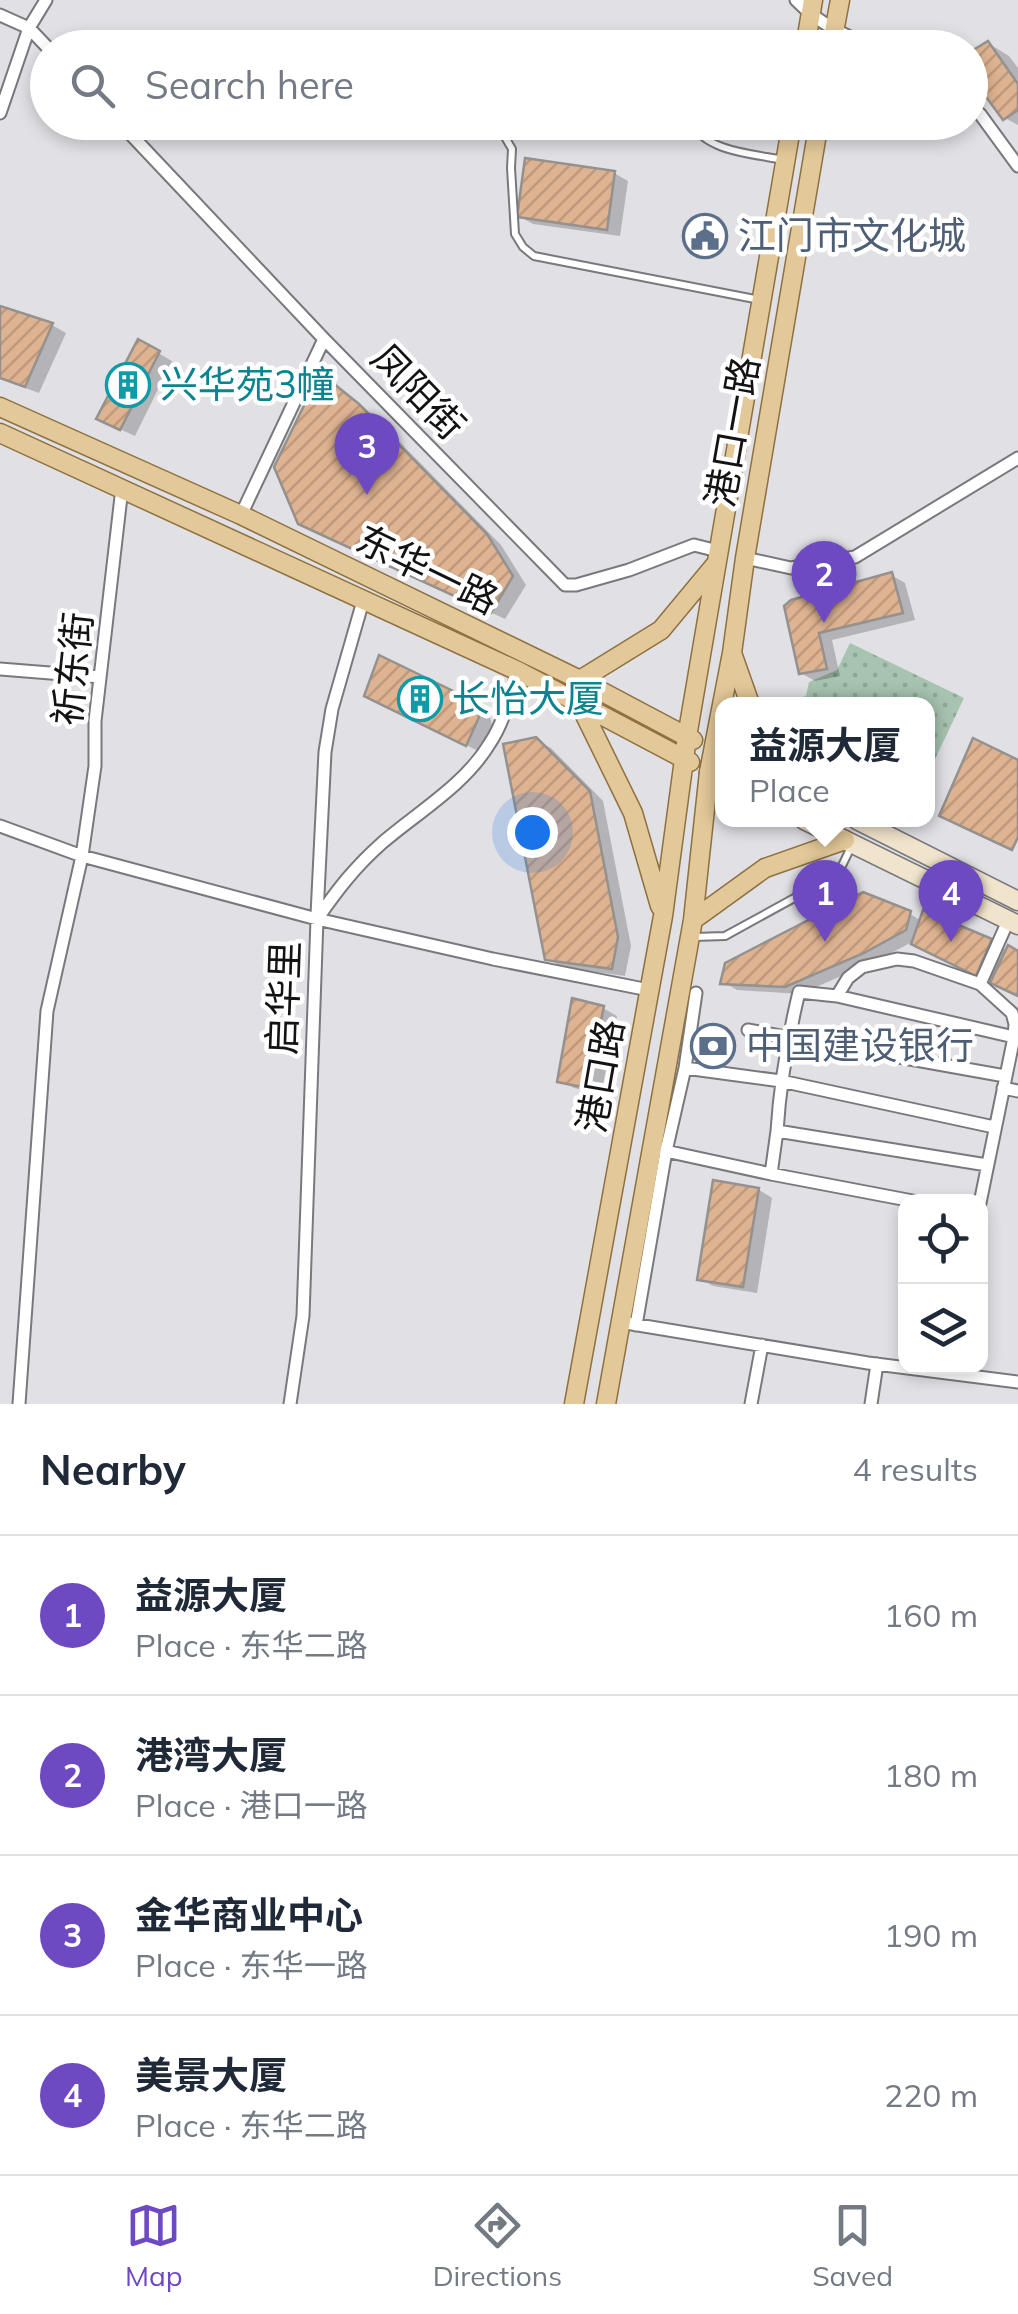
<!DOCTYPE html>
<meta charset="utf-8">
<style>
:root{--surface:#fff;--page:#f2f2f3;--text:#1f2937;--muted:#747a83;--line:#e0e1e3;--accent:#6d49c2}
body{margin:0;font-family:Mulish,"Noto Sans SC",sans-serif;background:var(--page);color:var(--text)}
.controls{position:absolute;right:30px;bottom:30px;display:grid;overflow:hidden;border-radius:20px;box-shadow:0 5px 15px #0003}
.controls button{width:90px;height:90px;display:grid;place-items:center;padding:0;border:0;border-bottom:2px solid var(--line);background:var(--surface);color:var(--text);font:50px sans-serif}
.you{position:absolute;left:532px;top:832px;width:35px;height:35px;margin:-25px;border:8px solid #fff;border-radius:50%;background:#1a73e8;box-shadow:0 0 0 15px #1a73e833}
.badge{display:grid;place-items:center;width:65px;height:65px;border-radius:50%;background:var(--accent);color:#fff;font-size:32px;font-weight:700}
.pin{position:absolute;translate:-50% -82px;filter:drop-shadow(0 2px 5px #0008)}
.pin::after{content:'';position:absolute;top:52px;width:35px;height:30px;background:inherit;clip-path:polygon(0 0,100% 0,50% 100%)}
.popup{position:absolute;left:715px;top:697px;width:220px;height:130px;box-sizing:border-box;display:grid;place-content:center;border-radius:20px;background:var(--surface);filter:drop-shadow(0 2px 8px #0005);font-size:32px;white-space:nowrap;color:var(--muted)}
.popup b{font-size:38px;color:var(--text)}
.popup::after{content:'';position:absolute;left:50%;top:100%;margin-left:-20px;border:20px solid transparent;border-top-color:var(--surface)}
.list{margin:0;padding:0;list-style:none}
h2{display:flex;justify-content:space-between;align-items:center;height:130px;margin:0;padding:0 40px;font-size:42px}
h2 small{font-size:32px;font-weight:400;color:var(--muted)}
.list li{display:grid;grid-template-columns:65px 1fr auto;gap:30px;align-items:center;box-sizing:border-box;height:160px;padding:0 40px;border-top:2px solid var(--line)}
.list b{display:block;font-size:38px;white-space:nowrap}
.list p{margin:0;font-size:32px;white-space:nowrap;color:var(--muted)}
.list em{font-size:32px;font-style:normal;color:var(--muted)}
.icon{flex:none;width:55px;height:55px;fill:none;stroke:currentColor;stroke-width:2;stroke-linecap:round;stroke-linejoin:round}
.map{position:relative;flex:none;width:1018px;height:1404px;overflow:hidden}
.search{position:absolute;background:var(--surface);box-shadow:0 5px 15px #0003;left:30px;right:30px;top:30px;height:110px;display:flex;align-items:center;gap:25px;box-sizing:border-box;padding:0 35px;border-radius:55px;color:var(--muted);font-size:38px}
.sheet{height:770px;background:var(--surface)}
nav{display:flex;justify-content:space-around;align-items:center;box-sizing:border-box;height:140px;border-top:2px solid var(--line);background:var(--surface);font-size:28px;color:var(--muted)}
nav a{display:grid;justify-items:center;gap:5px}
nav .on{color:var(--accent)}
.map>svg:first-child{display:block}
.park{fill:url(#park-dots)}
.shadow{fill:#0003}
.building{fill:url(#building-hatch);stroke:#94918e;stroke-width:2.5}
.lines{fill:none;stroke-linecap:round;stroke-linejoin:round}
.service-casing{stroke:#79797d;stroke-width:10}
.minor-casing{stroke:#79797d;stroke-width:15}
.secondary-casing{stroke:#79797d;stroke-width:21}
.primary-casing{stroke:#8e713f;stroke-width:21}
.service{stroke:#fff;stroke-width:6}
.minor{stroke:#fff;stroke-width:11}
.secondary{stroke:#f1e4cc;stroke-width:18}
.primary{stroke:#e3c899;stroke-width:18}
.labels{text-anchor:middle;stroke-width:9;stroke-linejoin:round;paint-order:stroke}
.service-label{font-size:38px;fill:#4e5e75;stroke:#fff;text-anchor:start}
.culture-label{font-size:38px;fill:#0d838f;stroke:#fff;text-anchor:start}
.street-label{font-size:38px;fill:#131315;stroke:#fff}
</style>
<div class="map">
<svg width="1018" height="1404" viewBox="0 0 1018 1404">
<defs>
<pattern id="park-dots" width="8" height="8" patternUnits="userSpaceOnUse" patternTransform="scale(2.5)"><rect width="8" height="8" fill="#a7c4b0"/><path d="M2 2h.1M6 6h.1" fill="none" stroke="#8fa896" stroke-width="1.8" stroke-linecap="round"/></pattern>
<pattern id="building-hatch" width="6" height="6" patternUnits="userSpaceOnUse" patternTransform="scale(2.5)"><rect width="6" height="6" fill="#deb391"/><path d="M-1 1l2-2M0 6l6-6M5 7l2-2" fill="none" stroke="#be997c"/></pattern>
</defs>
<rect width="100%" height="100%" fill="#e1e0e5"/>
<path class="park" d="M 850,643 L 964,698 L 928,774 L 928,704 L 783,704 L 806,696 L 809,682 L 837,670 Z"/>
<path class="shadow" d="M 988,43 L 1009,56 L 1018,68 L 1018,125 L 1005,118 Z
M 614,173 L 628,181 L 620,236 L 533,224 L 519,216 Z
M 0,309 L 52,325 L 66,333 L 39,393 L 0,379 Z
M 139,342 L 172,361 L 135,436 L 113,426 Z
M 333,387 L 373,415 L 501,545 L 526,585 L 505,619 L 315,531 Z
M 891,575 L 905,583 L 915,620 L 832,640 L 840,676 L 815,681 L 801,673 L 787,607 Z
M 381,702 L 475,704 L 489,712 L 492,725 L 480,752 Z
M 536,740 L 551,748 L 603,801 L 631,946 L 625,976 L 562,967 L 547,958 Z
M 910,914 L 922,921 L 991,941 L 1008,951 L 1018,954 L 1018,995 L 912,942 L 878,960 L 800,994 L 737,990 L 723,982 Z
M 603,1008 L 617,1016 L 601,1094 L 574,1088 L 560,1080 Z
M 759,1190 L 772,1198 L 757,1293 L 713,1286 L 699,1278 Z"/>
<path class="building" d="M 988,41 L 1018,84 L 1018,110 L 1003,120 L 970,75 L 970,52 Z
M 525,158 L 615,171 L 607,230 L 517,217 Z
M 0,306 L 53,323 L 25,387 L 0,378 Z
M 138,339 L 160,351 L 120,430 L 96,419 Z
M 317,379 L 334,384 L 359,404 L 487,534 L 513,576 L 491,613 L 298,524 L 274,467 Z
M 892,572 L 903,613 L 819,633 L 827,669 L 799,674 L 784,606 L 791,600 Z
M 379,655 L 476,702 L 479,717 L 466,746 L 364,696 Z
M 536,737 L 590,791 L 618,937 L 612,969 L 545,960 L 503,744 Z
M 973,738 L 1018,760 L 1018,837 L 1012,850 L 939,816 Z
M 863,892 L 911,911 L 906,930 L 864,953 L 785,987 L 720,984 L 725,963 Z
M 923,910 L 992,939 L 976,976 L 911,944 Z
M 1008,945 L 1018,951 L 1018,996 L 990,983 Z
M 572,998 L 604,1006 L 587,1088 L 557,1082 Z
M 713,1180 L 759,1188 L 743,1287 L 697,1280 Z"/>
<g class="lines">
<defs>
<path id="service" d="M 473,48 L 488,38 L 536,48
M 496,122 L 512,149 L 511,168 L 515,234 L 523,247 L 534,256 L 760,300
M 692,122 C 704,152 755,154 784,160
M 694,937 L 725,936 L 838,874 L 852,845"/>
<path id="minor" d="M 796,0 C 819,24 844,35 874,48
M 0,15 L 29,28 L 48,48
M 970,105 L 980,114 L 1018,166
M 0,113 L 29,28 L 46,0
M 119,122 L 324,339 L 565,585 L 576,585 L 629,570 L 694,545 L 718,551
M 241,515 L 324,339
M 745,558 L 791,568 L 855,557 L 1018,458
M 0,669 L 100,677
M 0,826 L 82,856 L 317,919 L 493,959 L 649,990
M 317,915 L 325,752 L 332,709 L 363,601
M 980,984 L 1008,921
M 837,996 L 848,978 L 862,967 L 897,959 L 914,961 L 980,984 L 1012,1013 L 1015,1024 L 1014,1037 L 980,1203
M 748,1030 L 1005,1076
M 685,1068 L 781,1081 L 994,1127
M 1003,1088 L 1018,1091
M 661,1150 L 771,1174 L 918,1202
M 987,1165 L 777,1131 C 780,1083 788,1038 799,992 L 837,996 L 1014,1037
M 771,1174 L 777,1131
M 620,1322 L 868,1363 L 1018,1382
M 636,1325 L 666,1151 L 685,1068 L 696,993
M 19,1404 L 47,1011 L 82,856 L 95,766 L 95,721 L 122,488
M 290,1404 L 303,1316 L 317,919 C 338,889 354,868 382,843 C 418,812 465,785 490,743 C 504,722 510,696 518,671
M 751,1404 L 762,1345
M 871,1404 L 877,1364"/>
<path id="secondary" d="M 709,772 L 722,779
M 804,820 L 1018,925
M 857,820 L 1018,901"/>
<path id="primary" d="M 805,48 L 813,0
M 831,48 L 840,0
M 0,407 L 241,515 L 580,680 L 693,740
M 0,433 L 518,671 L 690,762
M 732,653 L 750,704
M 580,680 L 661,630 L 715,565
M 579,703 L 633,813 L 660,906
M 693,920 L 765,868 L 845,840
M 574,1404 L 663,916 L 687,737 L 792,122
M 606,1404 L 693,920 L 709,772 L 732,653 L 745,558 L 819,122"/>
</defs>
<use href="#service" class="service-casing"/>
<use href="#minor" class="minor-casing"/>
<use href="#secondary" class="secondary-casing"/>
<use href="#primary" class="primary-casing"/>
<use href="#service" class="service"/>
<use href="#minor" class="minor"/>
<use href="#secondary" class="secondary"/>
<use href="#primary" class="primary"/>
</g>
<defs>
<symbol id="civic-ring" viewBox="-11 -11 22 22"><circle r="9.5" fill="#fff" stroke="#5c6f8a" stroke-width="1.5"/><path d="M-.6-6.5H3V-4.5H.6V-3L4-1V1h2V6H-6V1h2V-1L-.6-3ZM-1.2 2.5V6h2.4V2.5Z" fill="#5c6f8a"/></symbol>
<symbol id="building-ring" viewBox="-11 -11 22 22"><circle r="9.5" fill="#fff" stroke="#0f9aa8" stroke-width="1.5"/><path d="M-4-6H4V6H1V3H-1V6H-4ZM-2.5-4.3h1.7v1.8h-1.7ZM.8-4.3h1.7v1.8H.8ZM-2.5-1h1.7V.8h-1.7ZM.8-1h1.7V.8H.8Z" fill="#0f9aa8"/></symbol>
<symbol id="bank-ring" viewBox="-11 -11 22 22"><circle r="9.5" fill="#fff" stroke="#5c6f8a" stroke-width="1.5"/><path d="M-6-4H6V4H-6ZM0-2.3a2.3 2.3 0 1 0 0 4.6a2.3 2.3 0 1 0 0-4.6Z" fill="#5c6f8a"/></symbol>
</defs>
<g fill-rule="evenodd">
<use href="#civic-ring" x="680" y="211" width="50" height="50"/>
<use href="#building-ring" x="103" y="360" width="50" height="50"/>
<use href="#building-ring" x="395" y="674" width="50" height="50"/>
<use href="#bank-ring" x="688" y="1021" width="50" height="50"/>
</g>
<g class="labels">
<g class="service-label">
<text x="738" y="249">江门市文化城</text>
<text x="746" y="1059">中国建设银行</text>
</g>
<g class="culture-label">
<text x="160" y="398">兴华苑3幢</text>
<text x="452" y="712">长怡大厦</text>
</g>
<g class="street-label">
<text transform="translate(418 392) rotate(46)" y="13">凤阳街</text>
<text transform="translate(733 432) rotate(-80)" y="13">港口一路</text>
<text transform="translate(427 570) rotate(26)" y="13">东华一路</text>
<text transform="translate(73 669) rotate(-84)" y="13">祈东街</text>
<text transform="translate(284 998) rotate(-88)" y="13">启华里</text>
<text transform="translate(601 1076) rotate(-80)" y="13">港口路</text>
</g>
</g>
</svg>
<div class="controls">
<button><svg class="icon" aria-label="locate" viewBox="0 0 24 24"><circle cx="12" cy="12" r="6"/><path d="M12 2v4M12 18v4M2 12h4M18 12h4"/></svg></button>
<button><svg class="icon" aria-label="layers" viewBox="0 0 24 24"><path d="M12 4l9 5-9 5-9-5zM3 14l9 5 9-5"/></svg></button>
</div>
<div class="you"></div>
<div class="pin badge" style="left:825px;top:942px">1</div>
<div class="popup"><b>益源大厦</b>Place</div>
<div class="pin badge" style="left:824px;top:623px">2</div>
<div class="pin badge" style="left:367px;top:495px">3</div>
<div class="pin badge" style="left:951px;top:942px">4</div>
<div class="search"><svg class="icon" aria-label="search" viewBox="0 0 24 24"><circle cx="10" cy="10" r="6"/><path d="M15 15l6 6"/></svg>Search here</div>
</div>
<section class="sheet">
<h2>Nearby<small>4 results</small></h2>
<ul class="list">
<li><span class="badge">1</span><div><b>益源大厦</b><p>Place · 东华二路</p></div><em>160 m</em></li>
<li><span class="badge">2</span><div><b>港湾大厦</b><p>Place · 港口一路</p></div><em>180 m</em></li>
<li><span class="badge">3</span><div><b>金华商业中心</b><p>Place · 东华一路</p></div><em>190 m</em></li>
<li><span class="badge">4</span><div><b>美景大厦</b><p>Place · 东华二路</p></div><em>220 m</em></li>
</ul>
</section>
<nav>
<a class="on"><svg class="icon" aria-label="map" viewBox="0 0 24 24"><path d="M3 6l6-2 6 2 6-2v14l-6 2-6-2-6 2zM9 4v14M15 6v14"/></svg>Map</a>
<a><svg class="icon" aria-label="directions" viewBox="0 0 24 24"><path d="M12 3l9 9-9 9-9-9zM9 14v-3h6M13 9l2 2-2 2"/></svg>Directions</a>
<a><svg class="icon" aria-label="saved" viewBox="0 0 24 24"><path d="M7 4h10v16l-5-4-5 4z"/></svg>Saved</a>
</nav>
